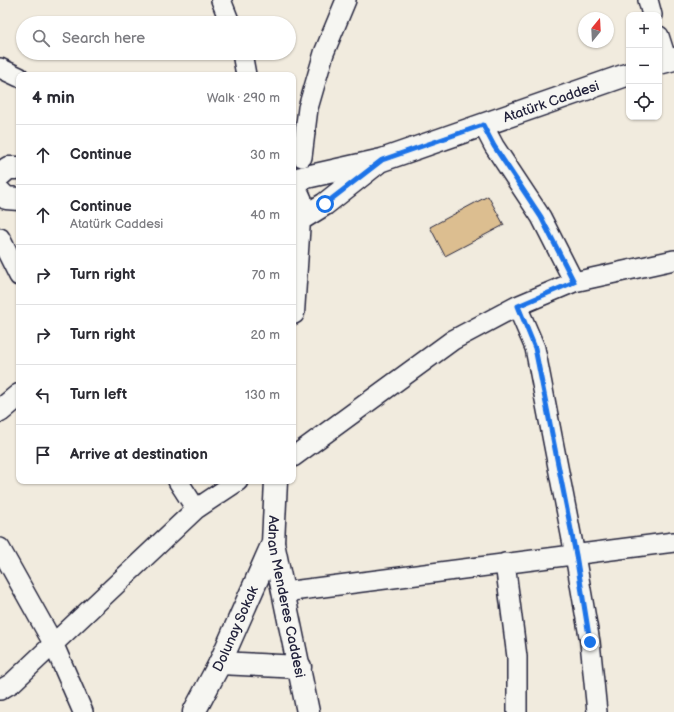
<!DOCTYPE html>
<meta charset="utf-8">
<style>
:root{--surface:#fff;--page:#f7f7f7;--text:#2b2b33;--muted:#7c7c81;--line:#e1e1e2}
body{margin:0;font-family:"Balsamiq Sans",sans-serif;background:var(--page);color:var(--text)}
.controls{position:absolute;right:12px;top:12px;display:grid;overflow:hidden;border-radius:8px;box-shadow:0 1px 3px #0004}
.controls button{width:36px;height:36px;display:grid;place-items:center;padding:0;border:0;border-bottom:1px solid var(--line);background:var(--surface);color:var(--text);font:20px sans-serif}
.compass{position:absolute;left:578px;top:12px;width:36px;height:36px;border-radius:50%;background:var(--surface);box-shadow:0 1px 3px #0004;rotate:18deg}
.stop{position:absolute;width:12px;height:12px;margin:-9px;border:3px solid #1a73e8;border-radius:50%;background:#fff}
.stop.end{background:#1a73e8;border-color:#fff;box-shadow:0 1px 4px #0008}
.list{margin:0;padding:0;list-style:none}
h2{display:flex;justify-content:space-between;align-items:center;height:52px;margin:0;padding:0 16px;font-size:17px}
h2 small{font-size:13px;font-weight:400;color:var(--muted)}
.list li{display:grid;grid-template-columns:26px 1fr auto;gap:12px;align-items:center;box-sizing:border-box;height:60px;padding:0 16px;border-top:1px solid var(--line)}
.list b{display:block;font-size:15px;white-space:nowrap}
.list p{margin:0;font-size:13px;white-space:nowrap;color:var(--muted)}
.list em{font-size:13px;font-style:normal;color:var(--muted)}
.icon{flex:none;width:22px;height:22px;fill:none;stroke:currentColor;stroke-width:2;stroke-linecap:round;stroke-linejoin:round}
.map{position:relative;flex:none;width:674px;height:712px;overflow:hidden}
.search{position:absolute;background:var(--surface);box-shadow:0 1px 3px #0004;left:16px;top:16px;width:280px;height:44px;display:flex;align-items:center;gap:10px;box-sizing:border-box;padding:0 14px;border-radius:22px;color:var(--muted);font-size:15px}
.panel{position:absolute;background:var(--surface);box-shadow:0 1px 3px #0004;left:16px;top:72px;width:280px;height:412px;border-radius:8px}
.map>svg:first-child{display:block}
.building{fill:#dcbe90;stroke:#22223b}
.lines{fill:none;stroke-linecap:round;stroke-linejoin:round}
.minor-casing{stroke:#22223b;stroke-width:22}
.tertiary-casing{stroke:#22223b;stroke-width:25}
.minor{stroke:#f6f6f2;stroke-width:19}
.tertiary{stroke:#f6f6f2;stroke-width:22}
.route{stroke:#1a73e8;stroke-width:5}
.labels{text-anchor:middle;stroke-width:4;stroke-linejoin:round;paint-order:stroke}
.street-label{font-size:14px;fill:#22223b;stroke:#f6f6f2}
</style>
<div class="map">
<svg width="674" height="712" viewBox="0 0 674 712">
<rect width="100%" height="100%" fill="#f1ebde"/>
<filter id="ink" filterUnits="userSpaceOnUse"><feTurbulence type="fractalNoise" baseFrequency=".025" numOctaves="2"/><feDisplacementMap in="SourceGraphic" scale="8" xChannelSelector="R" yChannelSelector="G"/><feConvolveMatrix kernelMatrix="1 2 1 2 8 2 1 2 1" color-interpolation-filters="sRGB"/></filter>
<g filter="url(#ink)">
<path class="building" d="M 488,196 L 504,225 L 445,256 L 430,227 Z"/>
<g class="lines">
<defs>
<path id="minor" d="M 221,0 L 230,23
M 648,0 L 652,15
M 659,36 L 667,61
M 242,53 L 246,75
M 0,68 L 19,77
M 483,125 L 494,146 L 541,217 L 574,282
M 302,157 L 308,108 L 324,53 L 346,0
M 0,238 L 19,276
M 517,306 L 535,348 L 575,555 L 590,642 L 597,712
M 293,457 L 453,340 L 517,306 L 574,282 L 674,260
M 178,481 L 196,509
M 0,548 L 53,643 L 83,712
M 505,563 L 517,657 L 517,712
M 284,592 L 674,542
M 0,690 L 12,683 L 196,509 L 238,481"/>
<g id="tertiary">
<path d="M 659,63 L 674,59"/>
<path d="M 0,175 L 8,168 L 19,168"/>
<path id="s1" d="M 293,180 L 382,160 L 629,74"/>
<path d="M 293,189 C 304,198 302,208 299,220 L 293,225"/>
<path d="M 0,192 L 6,198 L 19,199"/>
<path d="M 293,313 L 299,220 L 325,204 L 377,163"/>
<path d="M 0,411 L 19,395"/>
<path id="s2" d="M 276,481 L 273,543 L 308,712"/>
<path d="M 220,663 L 300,667"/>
<path id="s3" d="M 194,712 L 220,663 L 273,543"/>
</g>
</defs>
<use href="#minor" class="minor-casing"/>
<use href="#tertiary" class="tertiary-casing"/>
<use href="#minor" class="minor"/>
<use href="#tertiary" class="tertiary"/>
</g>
</g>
<g class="lines" filter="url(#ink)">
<path class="route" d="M 325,204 L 382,160 L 483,125 L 494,146 L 541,217 L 574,282 L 518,306 L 535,348 L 576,555 L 590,642"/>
</g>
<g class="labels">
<g class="street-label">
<text dy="5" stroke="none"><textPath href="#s1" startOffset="270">Atatürk Caddesi</textPath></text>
<text dy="5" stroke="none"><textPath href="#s2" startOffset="117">Adnan Menderes Caddesi</textPath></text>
<text dy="5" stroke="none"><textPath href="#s3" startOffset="93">Dolunay Sokak</textPath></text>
</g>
</g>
</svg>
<div class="controls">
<button>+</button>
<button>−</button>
<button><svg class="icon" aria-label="locate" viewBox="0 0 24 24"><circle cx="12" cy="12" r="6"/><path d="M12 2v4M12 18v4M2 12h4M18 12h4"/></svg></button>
</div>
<svg class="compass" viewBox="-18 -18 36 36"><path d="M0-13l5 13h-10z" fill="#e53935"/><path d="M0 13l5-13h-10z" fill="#7c7c81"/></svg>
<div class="stop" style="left:325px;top:204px"></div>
<div class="stop end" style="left:590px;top:642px"></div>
<div class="search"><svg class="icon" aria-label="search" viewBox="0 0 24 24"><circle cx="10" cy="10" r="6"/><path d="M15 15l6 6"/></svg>Search here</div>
<section class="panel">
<h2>4 min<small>Walk · 290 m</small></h2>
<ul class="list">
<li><svg class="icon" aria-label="ahead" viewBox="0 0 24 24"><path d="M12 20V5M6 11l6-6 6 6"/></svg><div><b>Continue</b></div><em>30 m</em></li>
<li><svg class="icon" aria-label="ahead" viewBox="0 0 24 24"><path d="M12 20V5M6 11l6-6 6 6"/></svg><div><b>Continue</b><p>Atatürk Caddesi</p></div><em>40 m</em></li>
<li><svg class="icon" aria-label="right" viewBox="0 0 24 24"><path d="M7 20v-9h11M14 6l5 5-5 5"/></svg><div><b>Turn right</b></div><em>70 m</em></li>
<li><svg class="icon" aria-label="right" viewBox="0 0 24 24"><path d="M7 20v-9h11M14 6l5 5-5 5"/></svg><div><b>Turn right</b></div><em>20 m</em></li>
<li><svg class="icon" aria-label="left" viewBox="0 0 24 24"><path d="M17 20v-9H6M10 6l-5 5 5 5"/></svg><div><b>Turn left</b></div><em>130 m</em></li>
<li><svg class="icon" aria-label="arrive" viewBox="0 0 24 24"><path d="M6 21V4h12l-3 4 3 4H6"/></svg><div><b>Arrive at destination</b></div></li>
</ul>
</section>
</div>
